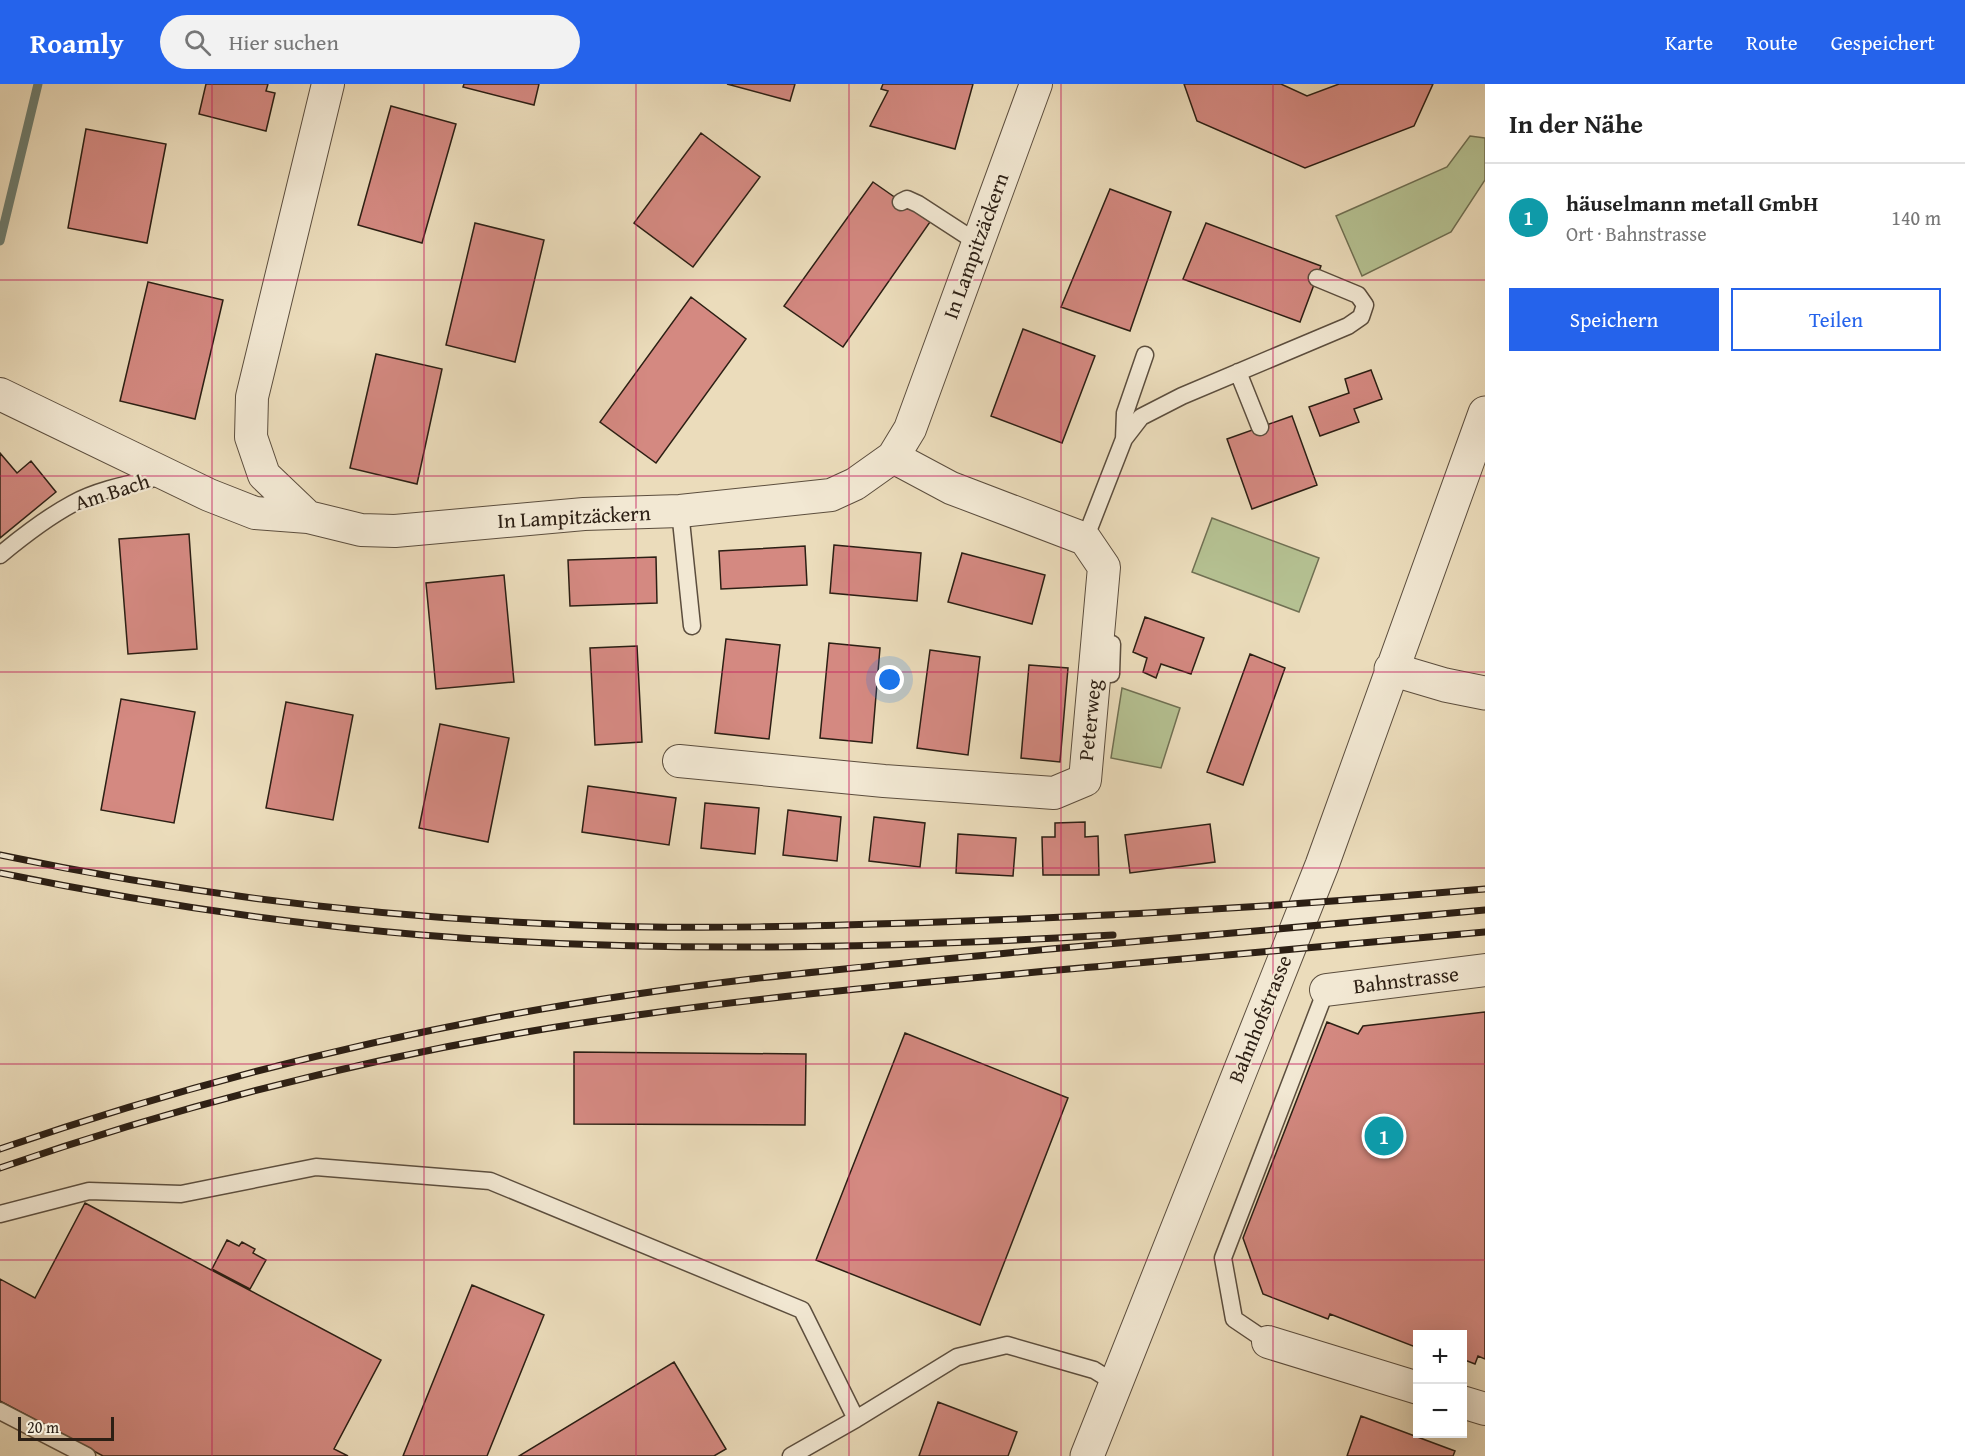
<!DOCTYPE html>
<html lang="de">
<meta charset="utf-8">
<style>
:root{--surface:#fff;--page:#f2f2f2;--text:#222;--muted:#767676;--line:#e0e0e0;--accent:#2563eb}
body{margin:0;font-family:"Gentium Book Plus",serif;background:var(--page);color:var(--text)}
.controls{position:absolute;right:18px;bottom:18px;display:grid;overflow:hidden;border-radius:0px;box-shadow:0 6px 24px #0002}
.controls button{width:54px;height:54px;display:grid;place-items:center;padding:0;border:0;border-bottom:2px solid var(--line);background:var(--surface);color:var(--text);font:30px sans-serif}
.scale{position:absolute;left:18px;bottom:15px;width:96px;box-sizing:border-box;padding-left:6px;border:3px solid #2c1f14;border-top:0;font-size:16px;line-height:21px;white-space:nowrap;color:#2c1f14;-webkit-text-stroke:4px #f2e8d3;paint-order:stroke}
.you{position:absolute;left:890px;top:596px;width:21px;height:21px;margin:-15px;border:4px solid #fff;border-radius:50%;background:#1a73e8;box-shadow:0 0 0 9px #1a73e833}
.badge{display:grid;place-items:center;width:39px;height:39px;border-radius:50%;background:var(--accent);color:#fff;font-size:20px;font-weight:700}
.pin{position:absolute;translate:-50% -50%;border:3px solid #fff;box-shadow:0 2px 6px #0006}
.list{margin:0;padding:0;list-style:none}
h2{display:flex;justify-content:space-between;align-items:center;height:78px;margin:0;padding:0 24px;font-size:26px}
h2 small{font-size:20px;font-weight:400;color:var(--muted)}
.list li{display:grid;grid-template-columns:39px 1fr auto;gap:18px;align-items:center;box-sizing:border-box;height:108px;padding:0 24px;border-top:2px solid var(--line)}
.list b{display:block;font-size:22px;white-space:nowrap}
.list p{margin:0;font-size:20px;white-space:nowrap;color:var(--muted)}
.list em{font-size:20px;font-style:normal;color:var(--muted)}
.actions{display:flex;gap:12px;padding:18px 24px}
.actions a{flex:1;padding:14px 0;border:2px solid var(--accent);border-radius:0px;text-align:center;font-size:21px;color:var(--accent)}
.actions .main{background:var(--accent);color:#fff}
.icon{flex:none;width:33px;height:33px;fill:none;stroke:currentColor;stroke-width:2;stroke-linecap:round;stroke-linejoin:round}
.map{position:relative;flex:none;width:1485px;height:1372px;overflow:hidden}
header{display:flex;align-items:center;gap:36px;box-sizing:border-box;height:84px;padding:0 30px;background:var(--accent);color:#fff}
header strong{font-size:28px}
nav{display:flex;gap:33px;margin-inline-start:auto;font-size:21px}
.search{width:420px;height:54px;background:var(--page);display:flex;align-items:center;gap:15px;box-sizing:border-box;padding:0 21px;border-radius:33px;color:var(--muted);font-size:22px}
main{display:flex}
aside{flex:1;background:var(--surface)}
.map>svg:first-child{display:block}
.park{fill:#b5c192;stroke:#707053;stroke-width:1.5}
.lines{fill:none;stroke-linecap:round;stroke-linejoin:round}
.stream{stroke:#6d7d70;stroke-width:9}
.building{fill:#d48981;stroke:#2c1f14;stroke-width:1.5}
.service-casing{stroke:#5c4e3e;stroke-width:19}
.minor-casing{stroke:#5c4e3e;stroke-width:34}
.tertiary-casing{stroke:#5c4e3e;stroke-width:35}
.service{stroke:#f2e8d3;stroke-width:16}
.minor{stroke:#f2e8d3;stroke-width:32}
.tertiary{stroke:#f2e8d3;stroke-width:33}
.rail-casing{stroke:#2c1f14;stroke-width:7}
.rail{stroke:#f2e8d3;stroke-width:4.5;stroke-dasharray:14;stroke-linecap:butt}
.grid{fill:none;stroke:#c2185b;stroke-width:1.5;stroke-opacity:0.55}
.labels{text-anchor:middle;stroke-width:4.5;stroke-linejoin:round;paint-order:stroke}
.street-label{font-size:21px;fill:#2c1f14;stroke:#f2e8d3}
</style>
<header>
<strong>Roamly</strong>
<div class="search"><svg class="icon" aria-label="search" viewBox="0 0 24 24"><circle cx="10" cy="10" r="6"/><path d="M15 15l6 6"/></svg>Hier suchen</div>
<nav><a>Karte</a><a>Route</a><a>Gespeichert</a></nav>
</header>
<main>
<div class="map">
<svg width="1485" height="1372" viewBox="0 0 1485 1372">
<rect width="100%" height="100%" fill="#ebdcbb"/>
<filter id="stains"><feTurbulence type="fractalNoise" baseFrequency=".00333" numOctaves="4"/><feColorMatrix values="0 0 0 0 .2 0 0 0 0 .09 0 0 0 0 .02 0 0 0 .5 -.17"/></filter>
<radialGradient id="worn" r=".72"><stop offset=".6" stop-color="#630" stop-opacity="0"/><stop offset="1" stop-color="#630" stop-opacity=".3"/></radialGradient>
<path class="park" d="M 1470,52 L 1485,54 L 1485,96 L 1451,148 L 1362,192 L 1336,132 L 1447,83 Z
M 1212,434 L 1319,474 L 1299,528 L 1192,488 Z
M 1122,604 L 1180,624 L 1161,684 L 1111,674 Z"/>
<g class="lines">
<path class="stream" d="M 0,157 L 38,0"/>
</g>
<path class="building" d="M 206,0 L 268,0 L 266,7 L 275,9 L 266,47 L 199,30 Z
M 464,0 L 539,0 L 534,21 L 463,3 Z
M 727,0 L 795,0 L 790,17 Z
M 883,0 L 973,0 L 955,65 L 870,42 L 888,7 L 881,5 Z
M 1184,0 L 1281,0 L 1307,12 L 1339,0 L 1433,0 L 1414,42 L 1305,84 L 1197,37 Z
M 391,22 L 456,40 L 422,159 L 358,141 Z
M 86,45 L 166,60 L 147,159 L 68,144 Z
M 701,49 L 760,93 L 693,183 L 634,139 Z
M 873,98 L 930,138 L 843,263 L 784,222 Z
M 1110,105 L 1171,128 L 1130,247 L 1061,223 Z
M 475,139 L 544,156 L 515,278 L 446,261 Z
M 1206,139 L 1321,182 L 1300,238 L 1183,195 Z
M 148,198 L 223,216 L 195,335 L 120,317 Z
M 691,213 L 746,255 L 656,379 L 600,338 Z
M 1023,245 L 1095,272 L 1062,359 L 991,332 Z
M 376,270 L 442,285 L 417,400 L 350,384 Z
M 1371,286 L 1382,315 L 1354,325 L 1359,338 L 1320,352 L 1309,323 L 1349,309 L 1345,295 Z
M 1292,332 L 1317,401 L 1252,425 L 1227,355 Z
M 0,369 L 17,389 L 31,377 L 56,408 L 0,454 Z
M 189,450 L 197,565 L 128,570 L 119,455 Z
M 834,461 L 921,469 L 917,517 L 830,509 Z
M 805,462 L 807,501 L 721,505 L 719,467 Z
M 962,469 L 1045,491 L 1032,540 L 948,518 Z
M 656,473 L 657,519 L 570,522 L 568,476 Z
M 504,491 L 514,598 L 436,605 L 426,499 Z
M 1145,533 L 1204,554 L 1191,590 L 1161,580 L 1156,594 L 1143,588 L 1147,574 L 1133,568 Z
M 726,555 L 780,561 L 769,655 L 715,649 Z
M 829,559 L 880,564 L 872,659 L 820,654 Z
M 637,562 L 642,658 L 595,661 L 590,564 Z
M 930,566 L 980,573 L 968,671 L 917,664 Z
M 1250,570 L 1285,584 L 1243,701 L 1207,688 Z
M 1029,581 L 1068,584 L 1060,678 L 1021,674 Z
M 121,615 L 195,628 L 174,739 L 101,726 Z
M 286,618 L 353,631 L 333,736 L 266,724 Z
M 440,640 L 509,654 L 488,758 L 419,744 Z
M 588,702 L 676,714 L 669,761 L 582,748 Z
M 705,719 L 759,724 L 755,770 L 701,764 Z
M 788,726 L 841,733 L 837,777 L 783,771 Z
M 874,733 L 925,739 L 920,783 L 869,777 Z
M 1085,738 L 1085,753 L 1098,752 L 1099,791 L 1043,791 L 1042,753 L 1055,753 L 1055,739 Z
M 1210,740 L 1215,778 L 1130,789 L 1125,751 Z
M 958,750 L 1016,754 L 1013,792 L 956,789 Z
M 1485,928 L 1485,1275 L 1478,1272 L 1475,1280 L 1462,1275 L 1462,1250 L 1418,1250 L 1418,1264 L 1330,1230 L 1328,1235 L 1263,1210 L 1243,1154 L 1327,938 L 1358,950 L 1363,942 Z
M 905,949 L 1068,1014 L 980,1241 L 816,1176 Z
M 574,968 L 806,970 L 805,1041 L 574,1040 Z
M 85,1119 L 381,1276 L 334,1365 L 348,1372 L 103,1372 L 0,1317 L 0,1195 L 35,1214 Z
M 227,1156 L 239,1162 L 242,1158 L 255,1165 L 253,1169 L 266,1176 L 250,1205 L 212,1185 Z
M 472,1201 L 544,1231 L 487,1372 L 403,1372 Z
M 674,1278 L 726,1365 L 714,1372 L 519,1372 Z
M 938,1318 L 1017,1348 L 1008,1372 L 919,1372 Z
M 1361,1332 L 1455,1367 L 1453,1372 L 1347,1372 Z"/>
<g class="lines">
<defs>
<path id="service" d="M 901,118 L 907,115 L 918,120 L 978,159
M 1238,288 L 1260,343
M 1124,355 L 1125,329 L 1145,271
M 680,427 L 692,542
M 1085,455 L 1124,355 L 1141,333 L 1182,312 L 1348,242 L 1361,233 L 1365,221 L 1358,211 L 1317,194
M 0,471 C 23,452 46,434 72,420 C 99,405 134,399 164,392
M 1111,590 L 1112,560
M 0,1130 L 89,1107 L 181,1110 L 316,1083 L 490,1097 L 802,1226 L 856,1335
M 1268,1258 L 1234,1235 L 1223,1174 L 1326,906
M 0,1327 L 87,1372
M 791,1372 L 856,1335 L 957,1273 L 1007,1261 L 1094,1286 L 1115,1299"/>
<path id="minor" d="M 328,0 L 252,313 L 251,353 L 264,391 L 308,433 L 361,446 L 395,447 L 584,430 L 680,427 L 831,411 L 855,400 L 893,373 L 910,345 L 1036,0
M 0,310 L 209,411 L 255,429 L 308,433
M 679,677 L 884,697 L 1054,709 L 1085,696 L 1104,483 L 1085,455 L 951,404 L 893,373
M 1326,906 L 1485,886
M 1268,1258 L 1418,1304
M 1462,1318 L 1485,1325"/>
<path id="tertiary" d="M 1391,585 L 1445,601 L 1485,609
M 1087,1372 L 1322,781 L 1485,329"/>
</defs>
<use href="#service" class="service-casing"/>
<use href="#minor" class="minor-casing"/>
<use href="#tertiary" class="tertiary-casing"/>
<use href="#service" class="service"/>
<use href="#minor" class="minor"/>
<use href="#tertiary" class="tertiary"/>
<defs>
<path id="rail" d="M 0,771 C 190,811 385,834 579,841 C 699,846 819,842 939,838 C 1121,832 1303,821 1485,805
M 0,789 C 140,818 280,839 422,851 C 652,870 884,864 1113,851
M 0,1065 C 162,1009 329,965 498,933 C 677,899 858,883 1039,866 C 1188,853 1336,840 1485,826
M 0,1084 C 179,1022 363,975 550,944 C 737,914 926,898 1115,881 C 1238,871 1362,858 1485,848"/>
</defs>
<use href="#rail" class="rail-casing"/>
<use href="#rail" class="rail"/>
</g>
<path class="grid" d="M 212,0 L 212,1372M 424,0 L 424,1372M 636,0 L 636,1372M 849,0 L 849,1372M 1061,0 L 1061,1372M 1273,0 L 1273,1372M 0,196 L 1485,196M 0,392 L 1485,392M 0,588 L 1485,588M 0,784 L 1485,784M 0,980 L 1485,980M 0,1176 L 1485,1176"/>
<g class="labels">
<g class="street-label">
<text transform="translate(976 162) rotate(-70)" y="7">In Lampitzäckern</text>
<text transform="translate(112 408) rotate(-18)" y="7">Am Bach</text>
<text transform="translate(574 433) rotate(-3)" y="7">In Lampitzäckern</text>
<text transform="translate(1090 636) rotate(-84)" y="7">Peterweg</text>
<text transform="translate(1406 896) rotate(-7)" y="7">Bahnstrasse</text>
<text transform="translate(1260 935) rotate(-68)" y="7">Bahnhofstrasse</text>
</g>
</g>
<rect width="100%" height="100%" filter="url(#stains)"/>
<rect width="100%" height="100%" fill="url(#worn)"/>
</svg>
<div class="controls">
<button>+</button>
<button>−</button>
</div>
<div class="scale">20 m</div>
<div class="you"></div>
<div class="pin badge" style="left:1384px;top:1052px;background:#0f9aa8">1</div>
</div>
<aside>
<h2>In der Nähe<small></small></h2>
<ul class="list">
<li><span class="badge" style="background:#0f9aa8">1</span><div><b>häuselmann metall GmbH</b><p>Ort · Bahnstrasse</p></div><em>140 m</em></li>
</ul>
<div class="actions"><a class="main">Speichern</a><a>Teilen</a></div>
</aside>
</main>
